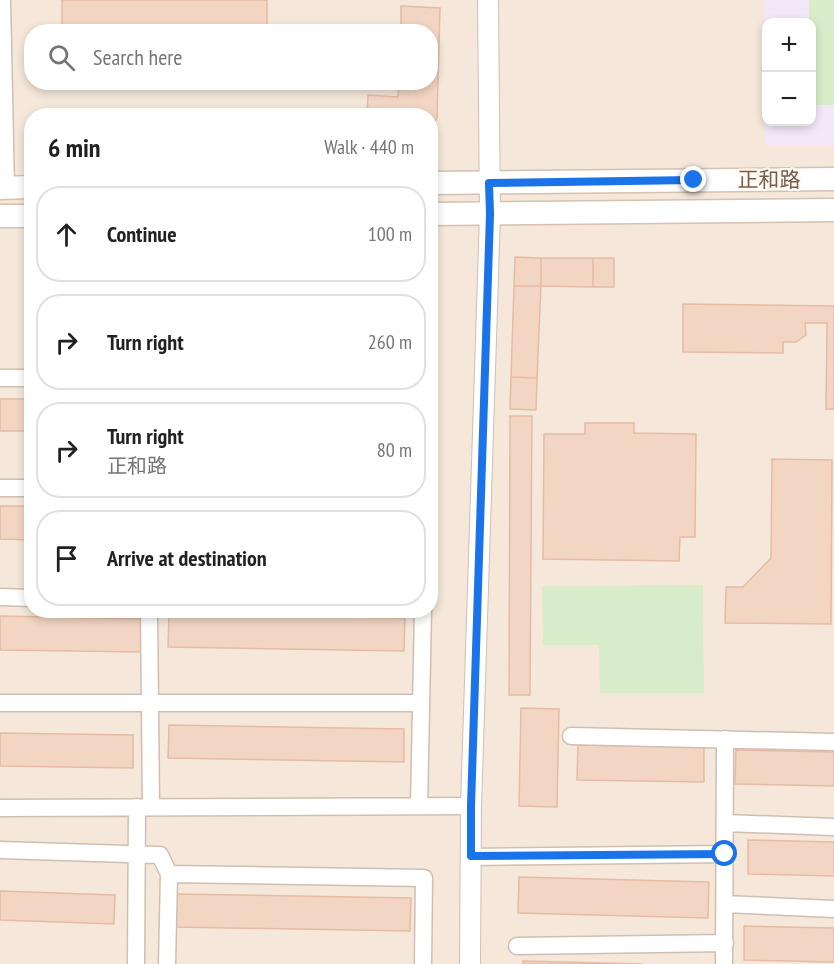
<!DOCTYPE html>
<meta charset="utf-8">
<style>
:root{--surface:#fff;--page:#f6f6f6;--text:#202124;--muted:#757577;--line:#e0e0e0}
body{margin:0;font-family:"PT Sans Narrow","Noto Sans SC",sans-serif;background:var(--page);color:var(--text)}
.controls{position:absolute;right:18px;top:18px;display:grid;overflow:hidden;border-radius:12px;box-shadow:0 3px 9px #0003}
.controls button{width:54px;height:54px;display:grid;place-items:center;padding:0;border:0;border-bottom:2px solid var(--line);background:var(--surface);color:var(--text);font:30px sans-serif}
.stop{position:absolute;width:18px;height:18px;margin:-14px;border:4px solid #1a73e8;border-radius:50%;background:#fff}
.stop.end{background:#1a73e8;border-color:#fff;box-shadow:0 2px 6px #0008}
.list{margin:0;padding:0;list-style:none}
h2{display:flex;justify-content:space-between;align-items:center;height:78px;margin:0;padding:0 24px;font-size:26px}
h2 small{font-size:20px;font-weight:400;color:var(--muted)}
.list li{display:grid;grid-template-columns:39px 1fr auto;gap:18px;align-items:center;box-sizing:border-box;height:96px;margin:0 12px 12px;padding:0 12px;border:2px solid var(--line);border-radius:24px}
.list b{display:block;font-size:22px;white-space:nowrap}
.list p{margin:0;font-size:20px;white-space:nowrap;color:var(--muted)}
.list em{font-size:20px;font-style:normal;color:var(--muted)}
.icon{flex:none;width:33px;height:33px;fill:none;stroke:currentColor;stroke-width:2;stroke-linecap:round;stroke-linejoin:round}
.map{position:relative;flex:none;width:834px;height:964px;overflow:hidden}
.search{position:absolute;background:var(--surface);box-shadow:0 3px 9px #0003;left:24px;top:24px;width:414px;height:66px;display:flex;align-items:center;gap:15px;box-sizing:border-box;padding:0 21px;border-radius:24px;color:var(--muted);font-size:22px}
.panel{position:absolute;background:var(--surface);box-shadow:0 3px 9px #0003;left:24px;top:108px;width:414px;height:510px;border-radius:24px}
.map>svg:first-child{display:block}
.residential{fill:#f5e8da;fill-rule:evenodd}
.education{fill:#f3e8fa;fill-rule:evenodd}
.green{fill:#d8ecc9}
.building{fill:#f3d5c3;stroke:#e6bba3;stroke-width:1.5}
.lines{fill:none;stroke-linecap:round;stroke-linejoin:round}
.minor-casing{stroke:#d1beb0;stroke-width:19}
.tertiary-casing{stroke:#d1beb0;stroke-width:22}
.secondary-casing{stroke:#d6c0b0;stroke-width:25}
.minor{stroke:#fff;stroke-width:16}
.tertiary{stroke:#fff;stroke-width:20}
.secondary{stroke:#fff;stroke-width:22}
.route{stroke:#1a73e8;stroke-width:8}
.labels{text-anchor:middle;stroke-width:4.5;stroke-linejoin:round;paint-order:stroke}
.street-label{font-size:21px;fill:#7a5c4d;stroke:#fffaf3}
</style>
<div class="map">
<svg width="834" height="964" viewBox="0 0 834 964">
<rect width="100%" height="100%" fill="#fdf6ec"/>
<path class="residential" d="M 0,0 L 834,0 L 834,964 L 0,964 ZM 766,22 L 812,22 L 812,122 L 766,122 ZM 32,32 L 430,32 L 430,82 L 32,82 ZM 32,116 L 430,116 L 430,610 L 32,610 Z"/>
<path class="education" d="M 764,0 L 834,0 L 834,145 L 765,145 ZM 766,22 L 812,22 L 812,122 L 766,122 Z"/>
<path class="green" d="M 809,0 L 834,0 L 834,105 L 812,105 L 812,22 L 809,22 Z
M 703,585 L 704,693 L 600,693 L 599,645 L 543,645 L 542,586 Z"/>
<path class="building" d="M 62,0 L 267,0 L 267,32 L 62,32 Z
M 401,6 L 440,8 L 437,118 L 430,129 L 430,116 L 367,116 L 368,95 L 398,97 L 399,82 L 430,82 L 430,32 L 401,32 Z
M 515,257 L 541,258 L 541,286 L 514,286 Z
M 541,258 L 593,258 L 593,287 L 541,286 Z
M 593,258 L 614,258 L 614,287 L 593,287 Z
M 514,286 L 541,286 L 537,378 L 511,377 Z
M 683,304 L 834,306 L 834,409 L 826,409 L 827,323 L 805,323 L 806,335 L 796,342 L 783,342 L 783,353 L 683,352 Z
M 511,377 L 537,378 L 536,410 L 510,409 Z
M 0,399 L 32,399 L 32,431 L 0,431 Z
M 510,416 L 532,416 L 530,695 L 509,695 Z
M 585,423 L 634,423 L 634,433 L 696,434 L 695,537 L 680,537 L 679,561 L 543,559 L 544,434 L 585,434 Z
M 772,459 L 832,460 L 831,624 L 725,623 L 726,587 L 743,587 L 771,558 Z
M 0,506 L 32,506 L 32,540 L 0,539 Z
M 169,614 L 405,618 L 404,651 L 168,647 Z
M 0,616 L 142,619 L 141,652 L 0,650 Z
M 521,708 L 559,709 L 557,807 L 519,806 Z
M 169,725 L 404,729 L 404,762 L 168,758 Z
M 0,733 L 133,735 L 133,768 L 0,766 Z
M 578,745 L 704,747 L 704,782 L 577,780 Z
M 736,750 L 834,752 L 834,786 L 735,784 Z
M 748,840 L 834,842 L 834,876 L 748,874 Z
M 519,877 L 709,882 L 708,918 L 518,913 Z
M 0,891 L 115,895 L 114,924 L 0,920 Z
M 175,894 L 411,898 L 410,931 L 174,927 Z
M 744,926 L 834,928 L 834,962 L 744,960 Z
M 523,961 L 643,964 L 523,964 Z"/>
<g class="lines">
<defs>
<path id="minor" d="M 2,0 L 6,188
M 0,378 L 32,378
M 0,488 L 32,488
M 0,597 L 32,598
M 149,610 L 151,807
M 0,703 L 421,703
M 571,736 L 834,742
M 419,806 L 423,610
M 0,808 L 471,806
M 725,823 L 834,827
M 0,850 L 160,855 L 169,874 L 424,878 L 423,964
M 471,857 L 725,854
M 725,904 L 834,909
M 517,946 L 725,943
M 136,964 L 137,807
M 167,964 L 169,874
M 724,964 L 725,739"/>
<path id="tertiary" d="M 470,964 L 471,806 L 490,214 L 488,0"/>
<path id="secondary" d="M 430,183 L 834,179
M 0,188 L 32,187
M 430,214 L 834,210
M 0,216 L 32,216"/>
</defs>
<use href="#minor" class="minor-casing"/>
<use href="#tertiary" class="tertiary-casing"/>
<use href="#secondary" class="secondary-casing"/>
<use href="#minor" class="minor"/>
<use href="#tertiary" class="tertiary"/>
<use href="#secondary" class="secondary"/>
</g>
<g class="lines">
<path class="route" d="M 694,180 L 489,183 L 490,214 L 471,806 L 471,856 L 725,854"/>
</g>
<g class="labels">
<g class="street-label">
<text x="769" y="187">正和路</text>
</g>
</g>
</svg>
<div class="controls">
<button>+</button>
<button>−</button>
</div>
<div class="stop" style="left:725px;top:854px"></div>
<div class="stop end" style="left:694px;top:180px"></div>
<div class="search"><svg class="icon" aria-label="search" viewBox="0 0 24 24"><circle cx="10" cy="10" r="6"/><path d="M15 15l6 6"/></svg>Search here</div>
<section class="panel">
<h2>6 min<small>Walk · 440 m</small></h2>
<ul class="list">
<li><svg class="icon" aria-label="ahead" viewBox="0 0 24 24"><path d="M12 20V5M6 11l6-6 6 6"/></svg><div><b>Continue</b></div><em>100 m</em></li>
<li><svg class="icon" aria-label="right" viewBox="0 0 24 24"><path d="M7 20v-9h11M14 6l5 5-5 5"/></svg><div><b>Turn right</b></div><em>260 m</em></li>
<li><svg class="icon" aria-label="right" viewBox="0 0 24 24"><path d="M7 20v-9h11M14 6l5 5-5 5"/></svg><div><b>Turn right</b><p>正和路</p></div><em>80 m</em></li>
<li><svg class="icon" aria-label="arrive" viewBox="0 0 24 24"><path d="M6 21V4h12l-3 4 3 4H6"/></svg><div><b>Arrive at destination</b></div></li>
</ul>
</section>
</div>
